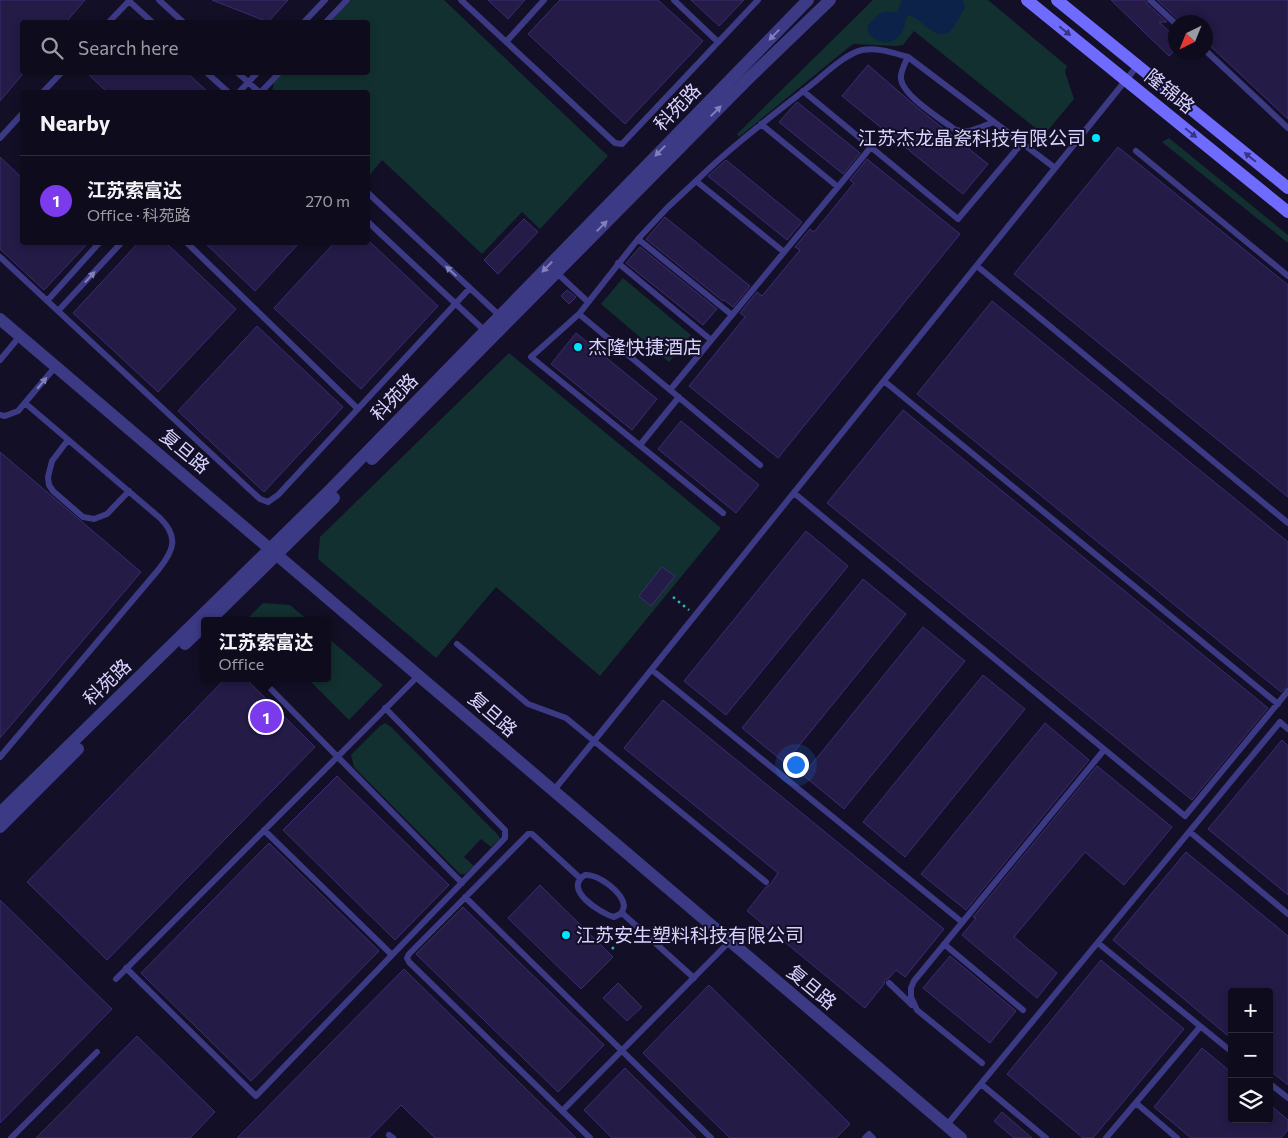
<!DOCTYPE html>
<meta charset="utf-8">
<style>
:root{--surface:#0e0b1c;--page:#1c1929;--text:#f1f3f6;--muted:#9b9ba3;--line:#2e2b3b;--accent:#7c3aed}
body{margin:0;font-family:Commissioner,"Noto Sans SC",sans-serif;background:var(--page);color:var(--text)}
.controls{position:absolute;right:15px;bottom:15px;display:grid;overflow:hidden;border-radius:5px;box-shadow:0 2px 8px #0003}
.controls button{width:45px;height:45px;display:grid;place-items:center;padding:0;border:0;border-bottom:1px solid var(--line);background:var(--surface);color:var(--text);font:25px sans-serif}
.compass{position:absolute;left:1168px;top:15px;width:45px;height:45px;border-radius:50%;background:var(--surface);box-shadow:0 2px 8px #0003;rotate:223deg}
.you{position:absolute;left:795px;top:764px;width:18px;height:18px;margin:-12px;border:4px solid #fff;border-radius:50%;background:#1a73e8;box-shadow:0 0 0 8px #1a73e833}
.badge{display:grid;place-items:center;width:32px;height:32px;border-radius:50%;background:var(--accent);color:#fff;font-size:16px;font-weight:700}
.pin{position:absolute;translate:-50% -50%;border:2px solid #fff;box-shadow:0 1px 5px #0006}
.popup{position:absolute;left:201px;top:617px;width:130px;height:65px;box-sizing:border-box;display:grid;place-content:center;border-radius:5px;background:var(--surface);filter:drop-shadow(0 1px 4px #0005);font-size:16px;white-space:nowrap;color:var(--muted)}
.popup b{font-size:19px;color:var(--text)}
.popup::after{content:'';position:absolute;left:50%;top:100%;margin-left:-10px;border:10px solid transparent;border-top-color:var(--surface)}
.list{margin:0;padding:0;list-style:none}
h2{display:flex;justify-content:space-between;align-items:center;height:65px;margin:0;padding:0 20px;font-size:21px}
h2 small{font-size:16px;font-weight:400;color:var(--muted)}
.list li{display:grid;grid-template-columns:32px 1fr auto;gap:15px;align-items:center;box-sizing:border-box;height:90px;padding:0 20px;border-top:1px solid var(--line)}
.list b{display:block;font-size:19px;white-space:nowrap}
.list p{margin:0;font-size:16px;white-space:nowrap;color:var(--muted)}
.list em{font-size:16px;font-style:normal;color:var(--muted)}
.icon{flex:none;width:28px;height:28px;fill:none;stroke:currentColor;stroke-width:2;stroke-linecap:round;stroke-linejoin:round}
.map{position:relative;flex:none;width:1288px;height:1138px;overflow:hidden}
.search{position:absolute;background:var(--surface);box-shadow:0 2px 8px #0003;left:20px;top:20px;width:350px;height:55px;display:flex;align-items:center;gap:12px;box-sizing:border-box;padding:0 18px;border-radius:5px;color:var(--muted);font-size:19px}
.panel{position:absolute;background:var(--surface);box-shadow:0 2px 8px #0003;left:20px;top:90px;width:350px;height:155px;border-radius:5px}
.map>svg:first-child{display:block}
.green{fill:#12302f}
.water{fill:#0c2248}
.building{fill:#241b47;stroke:#3b2d73}
.lines{fill:none;stroke-linecap:round;stroke-linejoin:round}
.path{stroke:#2fb8b0;stroke-width:2.5;stroke-dasharray:2.5 4;stroke-linecap:butt}
.service{stroke:#3d3a85;stroke-width:6}
.tertiary{stroke:#3d3a85;stroke-width:12}
.secondary{stroke:#6f6bff;stroke-width:12}
.oneway{fill:#38347d}
.oneway2{fill:#837fbc}
.poi-dot{fill:#00e5ff;stroke:#130f26;stroke-width:2}
.labels{text-anchor:middle;stroke-width:4;stroke-linejoin:round;paint-order:stroke}
.street-label{font-size:19px;fill:#d9d4ff;stroke:#130f26}
.poi-label{font-size:19px;fill:#d9d4ff;stroke:#130f26;text-anchor:start}
</style>
<div class="map">
<svg width="1288" height="1138" viewBox="0 0 1288 1138">
<rect width="100%" height="100%" fill="#130f26"/>
<path class="green" d="M 351,0 L 444,0 L 608,156 L 540,229 L 522,212 L 482,254 L 382,160 L 368,177 L 368,92 L 272,92 L 274,81 L 282,73 L 368,72 L 368,22 L 330,22 Z
M 873,0 L 988,0 L 1067,66 L 1065,72 L 1074,99 L 1044,135 L 914,31 L 903,45 L 895,46 L 854,44 L 849,47 L 739,137 L 737,134 Z
M 1169,138 L 1288,235 L 1288,243 L 1162,142 Z
M 623,278 L 691,335 L 669,362 L 601,304 Z
M 509,353 L 721,528 L 600,676 L 496,587 L 436,658 L 318,559 L 320,537 Z
M 263,603 L 290,605 L 309,621 L 249,621 L 247,619 Z
M 327,637 L 383,685 L 349,720 L 307,678 L 327,678 Z
M 385,723 L 391,727 L 499,836 L 500,839 L 491,847 L 481,839 L 464,857 L 474,866 L 465,874 L 460,874 L 354,767 L 351,755 L 380,726 Z"/>
<path class="water" d="M 902,0 L 963,0 L 965,8 C 953,28 949,45 925,26 C 920,21 915,17 908,15 C 904,20 906,25 903,30 C 894,48 877,45 867,31 L 867,26 C 882,12 877,11 897,12 Z"/>
<path class="building" d="M 0,0 L 85,0 L 66,22 L 22,22 L 22,75 L 0,101 Z
M 212,0 L 288,0 L 268,22 Z
M 488,0 L 525,0 L 508,19 Z
M 560,0 L 658,0 L 703,41 L 625,124 L 528,34 Z
M 691,0 L 744,0 L 719,26 Z
M 1111,0 L 1145,0 L 1147,4 L 1167,22 L 1159,22 L 1176,38 L 1176,49 L 1169,56 Z
M 1157,0 L 1288,0 L 1288,119 L 1206,42 L 1206,22 L 1181,22 Z
M 868,65 L 920,110 L 988,164 L 963,194 L 842,96 Z
M 86,72 L 186,72 L 208,92 L 107,92 Z
M 797,102 L 860,153 L 843,174 L 779,122 Z
M 1118,147 L 1288,285 L 1288,497 L 1014,274 Z
M 0,157 L 22,178 L 22,242 L 89,242 L 44,290 L 0,249 Z
M 867,159 L 960,234 L 778,458 L 689,386 L 745,317 L 740,313 L 757,292 L 762,296 L 800,250 L 795,247 L 810,229 L 814,232 L 854,183 L 850,180 Z
M 726,160 L 802,222 L 787,240 L 708,176 Z
M 665,217 L 750,286 L 733,307 L 724,300 L 723,301 L 646,239 Z
M 524,219 L 538,232 L 498,274 L 484,260 Z
M 139,242 L 165,242 L 236,309 L 158,392 L 73,313 Z
M 204,242 L 300,242 L 255,291 Z
M 335,242 L 370,242 L 438,306 L 361,389 L 274,308 Z
M 640,247 L 717,309 L 703,325 L 626,263 Z
M 567,290 L 576,297 L 569,304 L 561,296 Z
M 992,301 L 1288,542 L 1288,686 L 1281,692 L 917,394 Z
M 257,326 L 343,407 L 264,492 L 178,411 Z
M 576,333 L 657,399 L 632,430 L 551,364 Z
M 903,410 L 1268,708 L 1192,800 L 827,503 Z
M 681,421 L 759,485 L 736,513 L 658,449 Z
M 0,452 L 141,572 L 0,738 Z
M 806,531 L 848,566 L 726,715 L 684,681 Z
M 662,567 L 675,576 L 651,606 L 639,596 Z
M 863,579 L 906,614 L 785,763 L 742,728 Z
M 923,627 L 965,661 L 844,809 L 803,775 Z
M 983,675 L 1025,709 L 905,857 L 863,822 Z
M 226,678 L 245,678 L 315,747 L 107,960 L 27,882 Z
M 663,700 L 944,929 L 905,977 L 896,970 L 889,978 L 885,980 L 884,984 L 865,1008 L 747,911 L 766,887 L 770,885 L 778,873 L 624,748 Z
M 1045,723 L 1089,760 L 966,910 L 921,874 Z
M 1282,740 L 1288,746 L 1288,895 L 1208,829 Z
M 1097,766 L 1172,827 L 1124,885 L 1085,852 L 1014,937 L 1057,973 L 1037,998 L 962,935 L 976,918 L 973,917 Z
M 337,776 L 449,885 L 395,940 L 283,830 Z
M 269,843 L 379,951 L 251,1081 L 141,973 Z
M 1186,852 L 1288,936 L 1288,1085 L 1269,1070 L 1269,992 L 1232,992 L 1232,1039 L 1113,940 Z
M 540,885 L 613,957 L 581,989 L 508,918 Z
M 0,900 L 112,1009 L 0,1123 Z
M 463,907 L 604,1045 L 558,1092 L 416,954 Z
M 950,956 L 1016,1011 L 990,1043 L 923,988 Z
M 1101,960 L 1184,1029 L 1093,1138 L 1083,1138 L 1007,1074 Z
M 404,969 L 576,1138 L 435,1138 L 401,1105 L 369,1138 L 237,1138 Z
M 618,983 L 642,1007 L 627,1021 L 603,998 Z
M 709,985 L 850,1124 L 836,1138 L 730,1138 L 643,1053 Z
M 137,1036 L 215,1112 L 190,1138 L 36,1138 Z
M 1202,1048 L 1232,1073 L 1232,1119 L 1269,1119 L 1269,1104 L 1288,1120 L 1288,1130 L 1281,1138 L 1191,1138 L 1154,1107 Z
M 625,1068 L 696,1138 L 612,1138 L 584,1110 Z
M 1002,1112 L 1032,1138 L 1014,1138 L 994,1121 Z"/>
<g class="lines">
<path class="path" d="M 673,597 L 689,610
M 612,949 L 629,932"/>
<path class="service" d="M 159,0 L 183,22
M 461,0 L 615,143 L 622,144 L 758,0
M 674,0 L 718,42
M 1150,0 L 1176,24
M 129,1 L 152,22
M 109,22 L 130,0
M 304,22 L 325,0
M 326,22 L 347,0
M 506,42 L 544,0
M 1206,51 L 1288,128
M 908,57 C 905,63 900,72 901,79 C 903,96 941,119 954,129 C 968,135 980,127 994,122
M 206,72 L 228,92
M 237,72 L 259,92
M 803,91 L 958,219 L 1022,143
M 43,92 L 62,72
M 239,92 L 258,72
M 261,92 L 280,72
M 761,124 L 838,187
M 0,138 L 22,114
M 1136,151 L 1288,276
M 696,181 C 732,146 772,116 811,85 C 825,74 845,54 862,50 C 877,47 894,53 908,57 L 1055,168
M 368,193 L 500,316
M 368,222 L 485,331
M 638,239 L 732,315
M 186,242 L 358,409
M 0,257 L 260,499 L 268,502 L 278,495 L 470,288
M 618,263 L 711,340
M 977,266 L 1288,523
M 556,272 L 588,302
M 47,301 L 100,242
M 58,311 L 122,242
M 579,314 L 760,465
M 0,360 L 20,336
M 884,381 L 1278,704
M 670,390 L 871,147
M 0,415 L 5,416 L 18,411 L 56,366
M 68,440 L 52,461 L 48,477 L 49,485 L 53,491 L 83,517 L 94,519 L 107,514 L 129,491
M 640,445 L 679,397
M 794,493 L 1185,816 L 1288,691
M 723,513 L 531,357 L 579,314 L 638,239 L 668,207 L 696,181 L 784,252
M 457,644 L 528,704 L 566,718 L 594,741 L 554,790
M 652,670 L 962,922
M 260,678 L 462,883
M 0,757 L 159,569 C 174,550 179,537 160,518 L 25,403
M 264,830 L 392,955
M 1190,832 L 1288,914
M 585,875 C 598,874 623,892 624,906 C 624,907 622,911 622,913 L 614,917 C 600,913 562,889 585,875 Z
M 580,878 L 532,834 L 528,834 L 409,954 L 407,958 L 409,962 L 590,1138
M 766,882 L 594,741 L 1138,65
M 465,897 L 711,1138
M 622,913 L 694,978
M 1098,943 L 1232,1052
M 944,944 L 1023,1010
M 126,968 L 256,1096 L 505,838 L 505,830 L 385,708
M 116,979 L 419,675
M 889,983 L 912,1005
M 982,1063 L 917,1010 L 911,997 L 911,988 L 914,981 L 1104,750
M 1269,1083 L 1288,1098
M 981,1084 L 1046,1138
M 1136,1103 L 1177,1138
M 562,1111 L 730,941
M 946,1126 L 1280,722 L 1288,729
M 389,1135 L 393,1138
M 11,1138 L 97,1052
M 865,1138 L 869,1134 L 873,1138
M 1106,1138 L 1200,1027"/>
<path class="tertiary" d="M 0,319 L 961,1138
M 372,459 L 748,79 L 830,0
M 209,621 L 334,498
M 185,644 L 205,625
M 0,813 L 331,489 L 808,0
M 0,827 L 78,749"/>
<path class="secondary" d="M 1027,0 L 1288,212
M 1057,0 L 1288,188"/>
</g>
<defs><path id="oneway-solid" d="M-6-.8H1V-3.2L6.5 0L1 3.2V.8H-6Z" transform="scale(1.25)"/></defs>
<g class="oneway">
<use href="#oneway-solid" transform="translate(1065 31) rotate(39)"/>
<use href="#oneway-solid" transform="translate(1191 133) rotate(39)"/>
<use href="#oneway-solid" transform="translate(1250 157) rotate(-141)"/>
</g>
<g class="oneway2">
<use href="#oneway-solid" transform="translate(774 35) rotate(134)"/>
<use href="#oneway-solid" transform="translate(716 111) rotate(-45)"/>
<use href="#oneway-solid" transform="translate(660 151) rotate(134)"/>
<use href="#oneway-solid" transform="translate(602 226) rotate(-45)"/>
<use href="#oneway-solid" transform="translate(547 267) rotate(134)"/>
<use href="#oneway-solid" transform="translate(451 271) rotate(-137)"/>
<use href="#oneway-solid" transform="translate(90 277) rotate(-47)"/>
<use href="#oneway-solid" transform="translate(42 383) rotate(-50)"/>
</g>
<g class="poi-dot">
<circle cx="1096" cy="138" r="5"/>
<circle cx="578" cy="347" r="5"/>
<circle cx="566" cy="935" r="5"/>
</g>
<g class="labels">
<g class="street-label">
<text transform="translate(1170 91) rotate(39)" y="7">隆锦路</text>
<text transform="translate(677 107) rotate(-46)" y="7">科苑路</text>
<text transform="translate(394 397) rotate(-46)" y="7">科苑路</text>
<text transform="translate(185 451) rotate(40)" y="7">复旦路</text>
<text transform="translate(107 682) rotate(-44)" y="7">科苑路</text>
<text transform="translate(493 714) rotate(41)" y="7">复旦路</text>
<text transform="translate(812 987) rotate(40)" y="7">复旦路</text>
</g>
<g class="poi-label">
<text x="1086" y="145" text-anchor="end">江苏杰龙晶瓷科技有限公司</text>
<text x="588" y="354">杰隆快捷酒店</text>
<text x="576" y="942">江苏安生塑料科技有限公司</text>
</g>
</g>
</svg>
<div class="controls">
<button>+</button>
<button>−</button>
<button><svg class="icon" aria-label="layers" viewBox="0 0 24 24"><path d="M12 4l9 5-9 5-9-5zM3 14l9 5 9-5"/></svg></button>
</div>
<svg class="compass" viewBox="-18 -18 36 36"><path d="M0-13l5 13h-10z" fill="#e53935"/><path d="M0 13l5-13h-10z" fill="#9b9ba3"/></svg>
<div class="you"></div>
<div class="pin badge" style="left:266px;top:717px">1</div>
<div class="popup"><b>江苏索富达</b>Office</div>
<div class="search"><svg class="icon" aria-label="search" viewBox="0 0 24 24"><circle cx="10" cy="10" r="6"/><path d="M15 15l6 6"/></svg>Search here</div>
<section class="panel">
<h2>Nearby<small></small></h2>
<ul class="list">
<li><span class="badge">1</span><div><b>江苏索富达</b><p>Office · 科苑路</p></div><em>270 m</em></li>
</ul>
</section>
</div>
